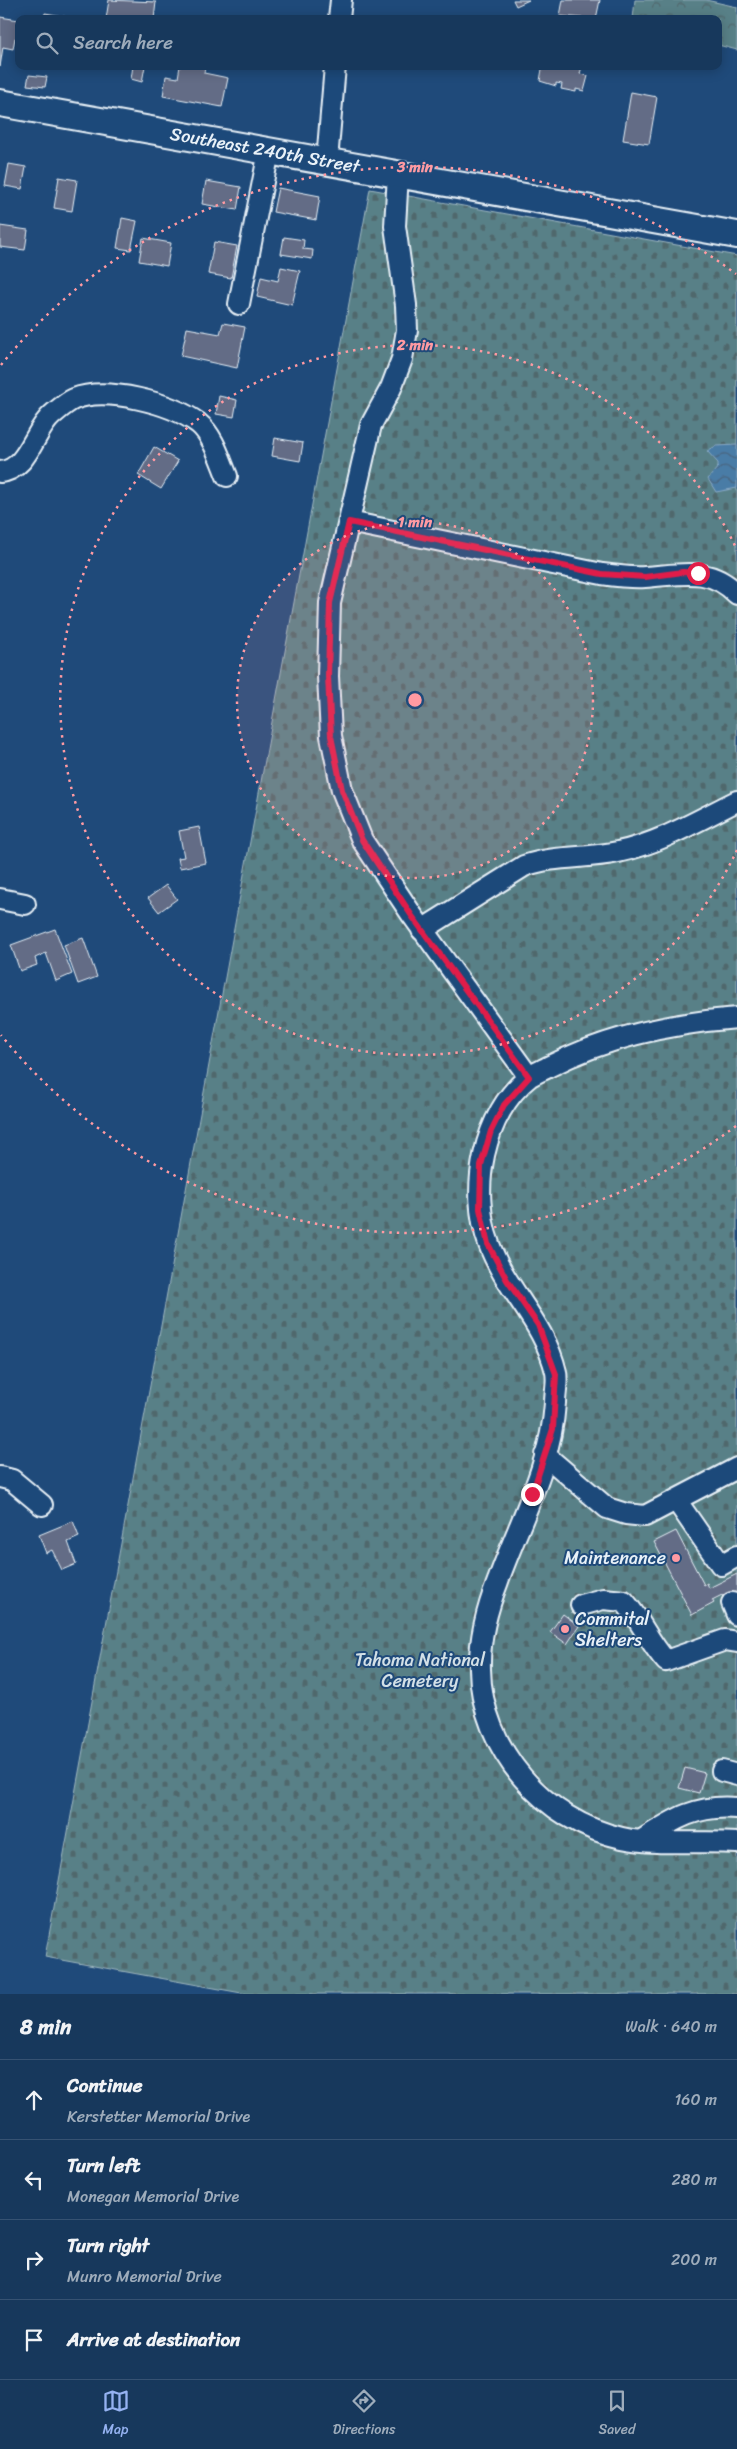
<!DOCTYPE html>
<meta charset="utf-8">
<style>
:root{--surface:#17385c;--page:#203f62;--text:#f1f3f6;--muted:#9eacbb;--line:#365272;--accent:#95b2f1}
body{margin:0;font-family:Sriracha,sans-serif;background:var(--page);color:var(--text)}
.stop{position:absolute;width:15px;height:15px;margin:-11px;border:4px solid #e11d48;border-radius:50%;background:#fff}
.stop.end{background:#e11d48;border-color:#fff;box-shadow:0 1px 5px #0008}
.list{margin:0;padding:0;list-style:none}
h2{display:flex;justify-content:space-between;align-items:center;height:65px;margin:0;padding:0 20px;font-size:21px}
h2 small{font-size:16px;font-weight:400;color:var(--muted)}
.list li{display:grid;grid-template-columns:32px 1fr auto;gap:15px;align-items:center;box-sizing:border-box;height:80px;padding:0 20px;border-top:1px solid var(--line)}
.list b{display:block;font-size:19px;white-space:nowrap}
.list p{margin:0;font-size:16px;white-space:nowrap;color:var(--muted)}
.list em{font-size:16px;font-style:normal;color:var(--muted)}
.icon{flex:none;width:28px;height:28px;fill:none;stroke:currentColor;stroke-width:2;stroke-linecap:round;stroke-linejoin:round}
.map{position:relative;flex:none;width:737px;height:1994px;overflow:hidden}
.search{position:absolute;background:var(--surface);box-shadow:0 2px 12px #0003;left:15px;right:15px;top:15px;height:55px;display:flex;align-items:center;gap:12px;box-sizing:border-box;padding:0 18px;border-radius:10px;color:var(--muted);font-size:19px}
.sheet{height:385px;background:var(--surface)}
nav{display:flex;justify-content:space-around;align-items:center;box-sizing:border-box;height:70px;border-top:1px solid var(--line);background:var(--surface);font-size:14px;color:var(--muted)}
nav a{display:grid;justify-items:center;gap:2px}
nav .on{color:var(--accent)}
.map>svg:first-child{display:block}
.forest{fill:url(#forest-crowns);stroke:#a0b8c0}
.cemetery{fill:url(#cemetery-stones);stroke:#a0b8c0}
.water{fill:url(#water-waves);stroke:#89aac7}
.building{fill:#646c86;stroke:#e8f1f8}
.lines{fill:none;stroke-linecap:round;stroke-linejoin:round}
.minor-casing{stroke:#e8f1f8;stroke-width:24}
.major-casing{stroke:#e8f1f8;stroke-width:30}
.minor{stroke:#1f4a7a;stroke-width:20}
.major{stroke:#1f4a7a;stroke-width:26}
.route{stroke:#e11d48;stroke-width:6}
.ring{fill:none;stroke:#ff9aa2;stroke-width:2.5;stroke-dasharray:2.5 5}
.poi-dot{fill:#ff9aa2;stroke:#1f4a7a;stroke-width:2}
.labels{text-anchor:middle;stroke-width:4;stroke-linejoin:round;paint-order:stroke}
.street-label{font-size:18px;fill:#e8f1f8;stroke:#1f4a7a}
.poi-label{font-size:18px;fill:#e8f1f8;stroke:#1f4a7a;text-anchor:end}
.park-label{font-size:18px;fill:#d3e0e7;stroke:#1f4a7a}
.centre{fill:#ff9aa2;stroke:#1f4a7a;stroke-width:2.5}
.ring-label{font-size:15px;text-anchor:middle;font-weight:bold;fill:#ff9aa2;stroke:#1f4a7a;stroke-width:4;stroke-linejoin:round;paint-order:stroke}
</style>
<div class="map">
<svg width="737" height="1994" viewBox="0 0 737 1994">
<defs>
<pattern id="forest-crowns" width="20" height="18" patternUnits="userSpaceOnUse" patternTransform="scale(1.25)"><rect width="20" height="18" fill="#598087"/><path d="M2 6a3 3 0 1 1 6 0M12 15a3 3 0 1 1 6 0" fill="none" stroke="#50676c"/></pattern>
<pattern id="cemetery-stones" width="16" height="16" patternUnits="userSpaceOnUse" patternTransform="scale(1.25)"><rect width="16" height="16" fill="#598087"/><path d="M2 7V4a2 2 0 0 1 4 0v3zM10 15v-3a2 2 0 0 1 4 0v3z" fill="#50676c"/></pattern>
<pattern id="water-waves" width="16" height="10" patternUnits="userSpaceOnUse" patternTransform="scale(1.25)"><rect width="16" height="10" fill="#497ba6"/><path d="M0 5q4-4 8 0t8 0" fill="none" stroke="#48647d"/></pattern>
</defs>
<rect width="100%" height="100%" fill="#1f4a7a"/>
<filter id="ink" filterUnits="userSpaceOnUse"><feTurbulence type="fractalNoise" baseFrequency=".02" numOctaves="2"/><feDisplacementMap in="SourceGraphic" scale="10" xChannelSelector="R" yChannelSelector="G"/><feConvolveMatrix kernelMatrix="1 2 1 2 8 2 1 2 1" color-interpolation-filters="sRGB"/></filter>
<g filter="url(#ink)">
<path class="forest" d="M 635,0 L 706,0 L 737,7 L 737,50 L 718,45 L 718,19 L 633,19 Z"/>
<path class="cemetery" d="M 370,189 L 737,256 L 737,1994 L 247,1994 L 45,1957 Z"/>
<path class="water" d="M 737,445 L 737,488 L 716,492 L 708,479 L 718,467 L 718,463 L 707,451 L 716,446 Z"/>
<path class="building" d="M 109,0 L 156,2 L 154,19 L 106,19 Z
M 513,0 L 529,0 L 516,6 Z
M 563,0 L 600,0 L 596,19 L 560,16 Z
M 45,13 L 80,19 L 44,19 Z
M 0,17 L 19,20 L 19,39 L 15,38 L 13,49 L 3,47 L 0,67 Z
M 133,66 L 145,66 L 142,82 L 131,79 Z
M 180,66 L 205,66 L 204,73 L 228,78 L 222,107 L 163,96 L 166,76 L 178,78 Z
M 540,66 L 582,66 L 580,74 L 588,76 L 584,91 L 576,89 L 576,92 L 561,89 L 562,84 L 556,83 L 556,86 L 540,81 L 542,69 Z
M 29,75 L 47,77 L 45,87 L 27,85 Z
M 631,92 L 657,97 L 649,144 L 623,140 Z
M 9,164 L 26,167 L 22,189 L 5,186 Z
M 59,177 L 77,180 L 72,211 L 54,208 Z
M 206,181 L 241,187 L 237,210 L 202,204 Z
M 278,188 L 320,196 L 316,220 L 273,212 Z
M 122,218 L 137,221 L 131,250 L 117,248 Z
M 0,226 L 28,230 L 25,250 L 0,247 Z
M 284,237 L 304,240 L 303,249 L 313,250 L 312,259 L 281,254 Z
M 143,238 L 171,243 L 167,266 L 139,261 Z
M 214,242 L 237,246 L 231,278 L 208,274 Z
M 281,267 L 300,271 L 292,305 L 257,297 L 261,277 L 278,281 Z
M 223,323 L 245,327 L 237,368 L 181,356 L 187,328 L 220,334 Z
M 219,396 L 237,400 L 234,417 L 216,414 Z
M 275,438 L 303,443 L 300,461 L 272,456 Z
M 154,447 L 178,461 L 161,489 L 138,475 Z
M 199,827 L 206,863 L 180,868 L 178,858 L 184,857 L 179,831 Z
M 166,885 L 177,899 L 159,912 L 148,898 Z
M 55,929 L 72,974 L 56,981 L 46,953 L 35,958 L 37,965 L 20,971 L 11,945 Z
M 83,938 L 97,977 L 78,984 L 64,945 Z
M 73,1521 L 79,1537 L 68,1542 L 76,1564 L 62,1570 L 52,1550 L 46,1553 L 39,1535 Z
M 676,1531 L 704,1585 L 707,1583 L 709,1588 L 737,1574 L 737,1601 L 728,1606 L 722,1595 L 712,1600 L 714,1603 L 692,1615 L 654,1542 Z
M 563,1614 L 579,1626 L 567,1644 L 550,1632 Z
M 685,1768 L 705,1773 L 699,1793 L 679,1788 Z"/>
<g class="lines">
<defs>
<path id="minor" d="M 339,19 L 341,0
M 327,161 L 335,66
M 398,174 L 395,226 L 406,305 L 407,330 L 402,359 L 391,388 L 371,425 L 330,603 L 328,676 L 331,736 L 342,790 L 362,840 L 412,915 L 529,1077
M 239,304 L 269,151
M 0,472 C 28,470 34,430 52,415 C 58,410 67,402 74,399 C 106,386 171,403 198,423 C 213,435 220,459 227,476
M 349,522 L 602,574 C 616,576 631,578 645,577 C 680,575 709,565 737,594
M 0,899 L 25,904
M 422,930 L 524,866 C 554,855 587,859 618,852 C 661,843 698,820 737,801
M 737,1018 C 674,1023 607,1037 550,1066 C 543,1070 535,1073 529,1077 C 483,1113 469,1191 489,1244 C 506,1291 544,1321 556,1372 C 558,1382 555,1393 555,1403 C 551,1466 519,1522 498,1581 C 487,1609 479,1639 480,1669 C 481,1749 545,1822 622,1838 C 659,1846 699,1840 737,1843
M 545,1455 L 607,1508 L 626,1514 L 645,1516 L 737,1468
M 0,1477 L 12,1480 L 42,1505
M 676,1500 L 721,1565 L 737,1556
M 732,1603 L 737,1615
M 581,1605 L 603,1599 L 624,1601 C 641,1620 648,1641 666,1661 L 725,1640 L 737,1642
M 722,1771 L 737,1775
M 642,1840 C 674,1819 698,1804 737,1808"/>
<path id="major" d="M 0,103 L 737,235"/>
</defs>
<use href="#minor" class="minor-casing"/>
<use href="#major" class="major-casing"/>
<use href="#minor" class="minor"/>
<use href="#major" class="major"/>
</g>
</g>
<g class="lines" filter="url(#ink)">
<path class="route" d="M 532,1494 L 553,1429 L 556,1374 L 538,1325 L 507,1280 L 488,1244 L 480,1209 L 481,1165 L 491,1131 L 504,1105 L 529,1077 L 412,916 L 362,840 L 342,790 L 331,736 L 328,676 L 330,603 L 349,522 L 602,574 L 645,577 L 683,572 L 698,573"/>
</g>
<circle cx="415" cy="700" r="178" fill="#ff9aa2" fill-opacity=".12"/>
<g class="ring">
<circle cx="415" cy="700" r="178"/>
<path d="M737 850A355 355 0 1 1 737 550"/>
<path d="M736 1126A533 533 0 0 1 1 1035M1 365A533 533 0 0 1 736 274"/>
</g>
<g class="poi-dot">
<circle cx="676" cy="1558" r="5"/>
<circle cx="565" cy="1629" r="5"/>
</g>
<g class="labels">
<g class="street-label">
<text transform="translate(265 150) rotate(10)" y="6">Southeast 240th Street</text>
</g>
<g class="poi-label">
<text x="666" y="1564">Maintenance</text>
<text x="575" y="1625" text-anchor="start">Commital<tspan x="575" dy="21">Shelters</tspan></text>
</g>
<g class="park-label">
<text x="420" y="1666">Tahoma National<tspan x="420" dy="21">Cemetery</tspan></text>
</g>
</g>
<circle cx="415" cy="700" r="8" class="centre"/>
<g class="ring-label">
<text x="415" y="172">3 min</text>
<text x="415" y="350">2 min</text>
<text x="415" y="527">1 min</text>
</g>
</svg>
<div class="stop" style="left:698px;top:573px"></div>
<div class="stop end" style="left:532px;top:1494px"></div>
<div class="search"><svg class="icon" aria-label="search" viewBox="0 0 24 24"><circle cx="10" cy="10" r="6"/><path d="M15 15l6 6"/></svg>Search here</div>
</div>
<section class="sheet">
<h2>8 min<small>Walk · 640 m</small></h2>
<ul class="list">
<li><svg class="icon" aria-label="ahead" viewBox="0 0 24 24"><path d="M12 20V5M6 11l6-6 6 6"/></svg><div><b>Continue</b><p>Kerstetter Memorial Drive</p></div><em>160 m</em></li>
<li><svg class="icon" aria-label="left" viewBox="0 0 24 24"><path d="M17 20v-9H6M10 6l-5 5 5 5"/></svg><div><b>Turn left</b><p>Monegan Memorial Drive</p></div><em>280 m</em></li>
<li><svg class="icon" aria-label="right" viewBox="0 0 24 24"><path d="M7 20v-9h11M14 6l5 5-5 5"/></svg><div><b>Turn right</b><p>Munro Memorial Drive</p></div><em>200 m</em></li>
<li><svg class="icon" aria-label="arrive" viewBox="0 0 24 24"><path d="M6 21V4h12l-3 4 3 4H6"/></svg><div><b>Arrive at destination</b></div></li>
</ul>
</section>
<nav>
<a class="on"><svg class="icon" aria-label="map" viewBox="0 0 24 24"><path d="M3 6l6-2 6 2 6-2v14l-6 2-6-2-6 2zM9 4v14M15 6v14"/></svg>Map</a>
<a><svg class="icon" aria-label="directions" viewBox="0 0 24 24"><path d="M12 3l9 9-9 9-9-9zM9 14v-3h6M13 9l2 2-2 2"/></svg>Directions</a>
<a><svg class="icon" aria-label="saved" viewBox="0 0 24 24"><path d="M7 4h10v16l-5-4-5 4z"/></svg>Saved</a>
</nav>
